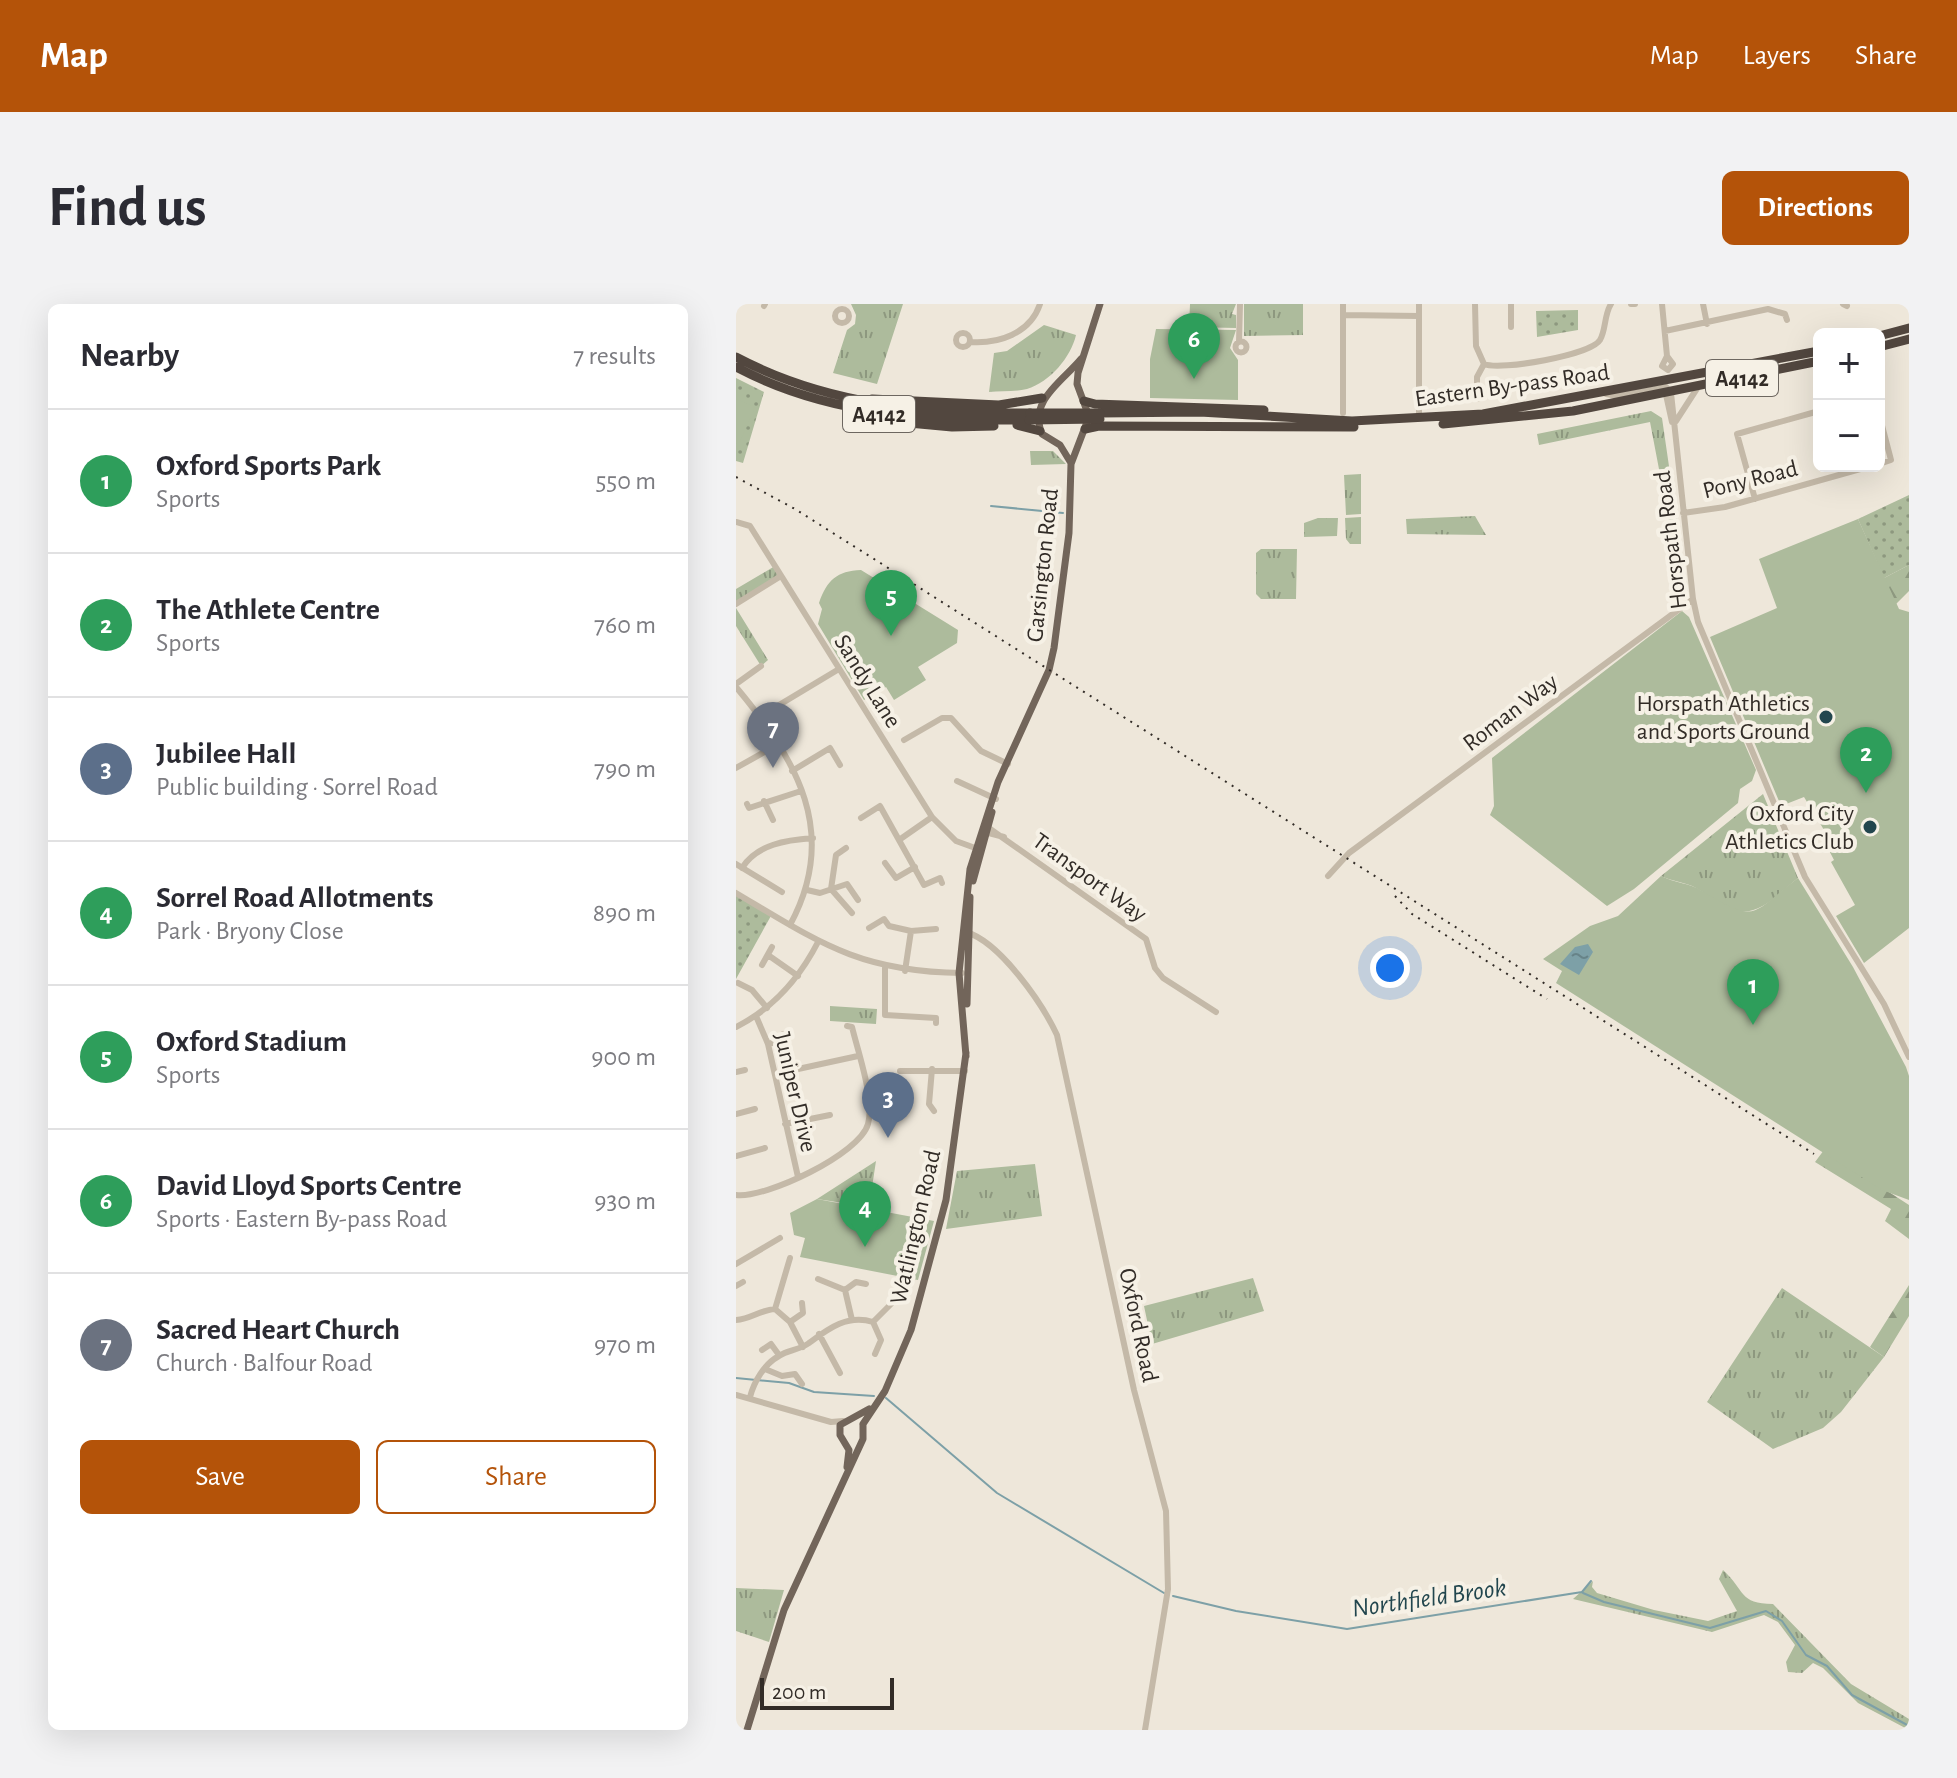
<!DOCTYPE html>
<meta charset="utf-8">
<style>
:root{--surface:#fff;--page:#f2f2f3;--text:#2b2b33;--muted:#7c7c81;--line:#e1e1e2;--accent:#b45309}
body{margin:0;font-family:"Alegreya Sans",sans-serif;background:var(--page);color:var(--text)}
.controls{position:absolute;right:24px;top:24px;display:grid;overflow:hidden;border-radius:12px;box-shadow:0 8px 32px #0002}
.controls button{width:72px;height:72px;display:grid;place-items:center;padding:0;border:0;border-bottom:2px solid var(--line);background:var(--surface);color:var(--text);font:40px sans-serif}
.scale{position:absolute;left:24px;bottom:20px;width:134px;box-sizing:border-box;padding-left:8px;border:4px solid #322c27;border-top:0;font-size:22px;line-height:28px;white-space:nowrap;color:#322c27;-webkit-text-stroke:6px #f6f1e6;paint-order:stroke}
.you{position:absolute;left:654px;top:664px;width:28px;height:28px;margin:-20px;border:6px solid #fff;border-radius:50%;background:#1a73e8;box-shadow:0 0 0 12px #1a73e833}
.badge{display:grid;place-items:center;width:52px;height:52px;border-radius:50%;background:var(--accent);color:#fff;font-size:26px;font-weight:700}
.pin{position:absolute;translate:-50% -66px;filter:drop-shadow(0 2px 4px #0008)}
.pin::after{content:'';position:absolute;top:42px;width:28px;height:24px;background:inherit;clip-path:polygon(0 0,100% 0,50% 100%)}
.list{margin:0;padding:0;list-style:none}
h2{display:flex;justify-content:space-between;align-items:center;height:104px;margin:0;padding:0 32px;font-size:34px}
h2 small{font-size:26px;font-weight:400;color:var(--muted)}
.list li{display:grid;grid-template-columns:52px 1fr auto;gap:24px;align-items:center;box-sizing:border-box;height:144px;padding:0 32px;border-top:2px solid var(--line)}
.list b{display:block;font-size:30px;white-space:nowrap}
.list p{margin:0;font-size:26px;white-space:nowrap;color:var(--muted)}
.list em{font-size:26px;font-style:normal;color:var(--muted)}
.actions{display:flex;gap:16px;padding:24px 32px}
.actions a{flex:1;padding:18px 0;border:2px solid var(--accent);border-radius:12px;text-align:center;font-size:28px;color:var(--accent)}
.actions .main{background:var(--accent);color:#fff}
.map{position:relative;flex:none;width:1173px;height:1426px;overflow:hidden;border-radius:12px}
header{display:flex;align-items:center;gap:48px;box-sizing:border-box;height:112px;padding:0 40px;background:var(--accent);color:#fff}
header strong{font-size:38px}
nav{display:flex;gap:44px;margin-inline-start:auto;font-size:28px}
.intro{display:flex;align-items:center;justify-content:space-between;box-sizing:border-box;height:192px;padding:0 48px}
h1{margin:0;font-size:56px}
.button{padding:20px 36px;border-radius:12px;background:var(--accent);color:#fff;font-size:28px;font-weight:700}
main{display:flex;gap:48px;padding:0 48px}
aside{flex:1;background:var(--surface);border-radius:12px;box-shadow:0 8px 32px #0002}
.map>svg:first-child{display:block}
.grass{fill:url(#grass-tufts)}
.forest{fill:url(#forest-firs)}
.park{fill:url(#park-dots)}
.garden{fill:#adbb9c}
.water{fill:url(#water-ripples)}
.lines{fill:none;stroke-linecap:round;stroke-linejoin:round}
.stream{stroke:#7da0a7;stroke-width:2}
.minor{stroke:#c4b9a8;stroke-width:6}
.major{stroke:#72655a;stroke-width:7}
.highway{stroke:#52473f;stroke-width:9}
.rail{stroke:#322c27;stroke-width:2;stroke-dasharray:2 6;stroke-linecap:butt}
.highway-bridge{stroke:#52473f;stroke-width:9}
.poi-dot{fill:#22464e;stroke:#f6f1e6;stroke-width:3}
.labels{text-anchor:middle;stroke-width:8;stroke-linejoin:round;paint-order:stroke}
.shield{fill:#f6f1e6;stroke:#6d6760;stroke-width:2}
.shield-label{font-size:22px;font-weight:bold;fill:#322c27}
.street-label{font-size:24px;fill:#322c27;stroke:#f6f1e6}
.poi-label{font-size:24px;fill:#322c27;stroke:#f6f1e6;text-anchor:end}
.water-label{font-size:26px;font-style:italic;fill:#22464e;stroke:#f6f1e6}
</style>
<header>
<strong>Map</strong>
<nav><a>Map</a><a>Layers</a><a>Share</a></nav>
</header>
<div class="intro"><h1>Find us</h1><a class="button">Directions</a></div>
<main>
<aside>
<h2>Nearby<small>7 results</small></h2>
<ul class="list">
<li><span class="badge" style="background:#2e9e5b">1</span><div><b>Oxford Sports Park</b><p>Sports</p></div><em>550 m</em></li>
<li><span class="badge" style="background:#2e9e5b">2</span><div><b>The Athlete Centre</b><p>Sports</p></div><em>760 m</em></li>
<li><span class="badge" style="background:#5c6f8a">3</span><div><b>Jubilee Hall</b><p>Public building · Sorrel Road</p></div><em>790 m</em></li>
<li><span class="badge" style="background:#2e9e5b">4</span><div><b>Sorrel Road Allotments</b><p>Park · Bryony Close</p></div><em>890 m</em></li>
<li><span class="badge" style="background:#2e9e5b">5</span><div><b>Oxford Stadium</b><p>Sports</p></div><em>900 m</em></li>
<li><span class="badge" style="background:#2e9e5b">6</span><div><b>David Lloyd Sports Centre</b><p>Sports · Eastern By-pass Road</p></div><em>930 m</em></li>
<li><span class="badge" style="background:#6b7280">7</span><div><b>Sacred Heart Church</b><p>Church · Balfour Road</p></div><em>970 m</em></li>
</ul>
<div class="actions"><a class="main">Save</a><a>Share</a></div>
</aside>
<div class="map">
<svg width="1173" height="1426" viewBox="0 0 1173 1426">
<defs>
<pattern id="grass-tufts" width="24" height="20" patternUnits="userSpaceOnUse" patternTransform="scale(2)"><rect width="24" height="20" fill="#adbb9c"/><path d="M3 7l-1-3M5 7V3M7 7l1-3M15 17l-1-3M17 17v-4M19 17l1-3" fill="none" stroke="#8d987f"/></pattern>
<pattern id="forest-firs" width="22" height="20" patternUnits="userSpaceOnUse" patternTransform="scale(2)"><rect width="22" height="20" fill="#adbb9c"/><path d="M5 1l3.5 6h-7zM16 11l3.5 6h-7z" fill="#8d987f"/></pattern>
<pattern id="park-dots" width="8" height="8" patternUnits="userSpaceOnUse" patternTransform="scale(2)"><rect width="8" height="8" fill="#adbb9c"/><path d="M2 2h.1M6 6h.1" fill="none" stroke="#8d987f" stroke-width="1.8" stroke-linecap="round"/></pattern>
<pattern id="water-ripples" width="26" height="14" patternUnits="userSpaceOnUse" patternTransform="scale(2)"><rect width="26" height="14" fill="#7da0a7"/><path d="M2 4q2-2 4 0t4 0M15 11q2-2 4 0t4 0" fill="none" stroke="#678388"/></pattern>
</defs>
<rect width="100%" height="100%" fill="#eee7da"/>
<path class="grass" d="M 115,0 L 167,0 L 141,80 L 97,69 L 111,26 L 119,20 L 120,11 Z
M 454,0 L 500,0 L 496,10 L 500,11 L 500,24 L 453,23 Z
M 508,0 L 567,0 L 567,31 L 508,32 Z
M 308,21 L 340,31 C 335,53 314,78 291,85 C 280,88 265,87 253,88 L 258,49 L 271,47 Z
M 915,107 L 926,114 L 943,231 L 931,233 L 935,228 L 914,118 L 803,141 L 801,130 Z
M 294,147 L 317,147 L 330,160 L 295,161 Z
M 625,170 L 625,210 L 610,211 L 608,171 Z
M 739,212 L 750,231 L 671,230 L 670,215 Z
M 625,213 L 625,240 L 614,240 L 610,235 L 609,214 Z
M 582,214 L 602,214 L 601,232 L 568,233 L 568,219 Z
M 525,245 L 561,245 L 560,295 L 525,295 L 520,290 L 520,249 Z
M 39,262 L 45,272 L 0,300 L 0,285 Z
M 0,304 L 32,356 L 25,362 L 0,322 Z
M 1027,490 L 1062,574 C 1042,589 1021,618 992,604 C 981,599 971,590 960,584 C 950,578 937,578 925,572 Z
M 94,702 L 141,705 L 140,720 L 94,717 Z
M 140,857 L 133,903 L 81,895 Z
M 299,860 L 306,912 L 210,925 L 221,867 Z
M 517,974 L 528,1007 L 416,1040 L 408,1002 Z
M 1046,984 L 1148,1053 L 1105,1108 L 1087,1124 L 1037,1145 L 971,1098 Z
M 987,1266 C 1009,1286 1003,1300 1037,1300 L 1115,1380 L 1173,1415 L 1173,1426 L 1122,1399 L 1087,1364 L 1077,1359 L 1066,1369 L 1052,1368 L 1050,1358 L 1059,1341 L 1042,1318 L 1028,1311 L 976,1328 L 837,1295 L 857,1277 L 856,1283 L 861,1289 L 918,1306 L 972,1317 L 1001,1307 L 983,1275 Z
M 0,1284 L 48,1286 L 33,1338 L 0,1327 Z"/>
<path class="forest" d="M 1173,261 L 1173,287 L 1160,300 L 1148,274 Z
M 1088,846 L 1173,901 L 1173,935 L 1149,917 L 1155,905 L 1079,858 Z
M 1173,981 L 1173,1012 L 1148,1053 L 1134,1043 Z"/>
<path class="park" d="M 842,6 L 842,26 L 801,33 L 800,7 Z
M 0,74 L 28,88 L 7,159 L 0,157 Z
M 1173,191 L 1173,261 L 1148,274 L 1122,215 Z
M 0,589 L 36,610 L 0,675 Z"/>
<path class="garden" d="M 420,25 L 500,26 L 494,44 L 502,56 L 502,96 L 414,94 L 414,55 Z
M 0,95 L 19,103 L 3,140 L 0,139 Z
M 1122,215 L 1163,305 L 1173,308 L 1173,624 L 1128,659 L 1100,612 L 1119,601 L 1095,558 L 1098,556 L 1084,529 L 1088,526 L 1068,493 L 1045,502 L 974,333 L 1041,304 L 1023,255 Z
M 125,266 L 222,326 L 221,339 L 182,363 L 190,376 L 158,396 L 150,383 L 128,396 L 82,320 L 86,305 L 83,299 C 91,276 101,267 125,266 Z
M 946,307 L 953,313 L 1020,466 L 1016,477 L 1004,485 L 1002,499 L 898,585 L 871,602 L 754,511 L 758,502 L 756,454 Z
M 925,572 C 939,579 954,579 966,587 C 1023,621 1014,610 1062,574 L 1117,663 L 1170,763 L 1173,772 L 1173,896 L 1146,886 L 820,679 L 826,667 L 807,655 L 854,622 L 882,612 Z
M 81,895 L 198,917 L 182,976 L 64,953 L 69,934 L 58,931 L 54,909 Z"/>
<path class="water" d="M 852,640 L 857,648 L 843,671 L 824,660 L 839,643 Z"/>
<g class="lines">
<path class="stream" d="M 255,202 L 327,209
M 0,1074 L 53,1079 L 78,1088 L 138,1092
M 150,1094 L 261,1189 L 428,1289
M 847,1289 L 868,1298 L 974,1324 L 1030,1307 L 1046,1317 L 1070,1351 L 1091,1362 L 1116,1391 L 1173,1422
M 437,1292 L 500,1307 L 611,1325 L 846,1288 L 855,1277"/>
<path class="minor" d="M 607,0 L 607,109
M 683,0 L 683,109
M 739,0 L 740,42 L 748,60 C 764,67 855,51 864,36 C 870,26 868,11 875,0
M 895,0 L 899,0
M 926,0 L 931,52 L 937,60 L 932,66 L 926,62 L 931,52
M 967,0 L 971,20
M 1107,0 L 1111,2
M 28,2 L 29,0
M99 12a7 7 0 1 1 14 0a7 7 0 1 1-14 0Z
M 607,11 L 683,12
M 775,23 L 775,0
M 929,27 L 1032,5 L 1049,10 L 1051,16
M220 36a7 7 0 1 1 14 0a7 7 0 1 1-14 0Z
M499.5 43a5.5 5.5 0 1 1 11 0a5.5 5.5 0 1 1-11 0Z
M 234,38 C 262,40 294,30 304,0
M 503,38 L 504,0
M 929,86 L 936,118
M 870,90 L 881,92 L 930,83 L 935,89 L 957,295 L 962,318 L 1069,573 L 1148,700 L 1173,753
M 741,95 L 741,73 L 748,60
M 1143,110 L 1155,156 L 1143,160
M 940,117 L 962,83
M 1019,195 L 1001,130 L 1083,107
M 947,209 L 989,203 L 1135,162
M 0,218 L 14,222 L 196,513 L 220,537 L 242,545
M 0,300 L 45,272
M 0,380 L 25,362
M 0,383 C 61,456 104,529 54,621
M 23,413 L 103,365
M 168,436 L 206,414 L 215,414 L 245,447 L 272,460
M 0,464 L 41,441
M 56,467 L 94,444 L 104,461
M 221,477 L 260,495
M 28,497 L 37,516
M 11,500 L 13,504 L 65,487
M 125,514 L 144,502 L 188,581 L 204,574 L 206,579
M 250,522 L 410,635 L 419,664 L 427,674 L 480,708
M 249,528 L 268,533
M 163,536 L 196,513
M 110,544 L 100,551 L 95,585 L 116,609
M 149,559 L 160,574 L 179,563
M 0,560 L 46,588
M 6,564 C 21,540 51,536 77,534
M 592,572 L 613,549 L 957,295
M 71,586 L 84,589 L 111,580 L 122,596
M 0,589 C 84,639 124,668 226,669
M 133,624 L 148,615 L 153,622 L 175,627
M 230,628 C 264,638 306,699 321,731 L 398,1086 L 430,1207 L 432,1285 L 409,1426
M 32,651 L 62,672
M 26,661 L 36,643
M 149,663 L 149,711 L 200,714 L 200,719
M 169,667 L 175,627 L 200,625
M 2,679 L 16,686 L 31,704
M 20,712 L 32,740 L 62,873
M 0,723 C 38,704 63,675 82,638
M 32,740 L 48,736 L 47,730
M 196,765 L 193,800 L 198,807
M 164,767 L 229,767
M 0,768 L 9,766
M 39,770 L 122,752
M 134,803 L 146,799
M 0,810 L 19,805
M 49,820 L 94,811
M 0,852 L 29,844
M 0,891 C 29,895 124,850 132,820 C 139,796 122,748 116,723 L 111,722
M 0,960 L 44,934
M 82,975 L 109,986
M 0,982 L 7,978
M 39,1005 L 54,954
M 0,1016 C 15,1015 24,1006 39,1005 L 54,1018 L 67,1043
M 116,1016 L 109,986 L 120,978 L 130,980
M 54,1018 L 67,1009 L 66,999
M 137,1018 L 158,997
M 83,1030 L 104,1069
M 26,1046 L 35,1040 L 43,1051
M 29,1065 L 46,1072 L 59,1070 L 66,1080
M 0,1091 L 95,1118 L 107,1117
M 14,1093 C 18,1078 28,1060 43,1052 C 52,1046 64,1046 73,1039 C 92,1025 111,1010 137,1018 L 145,1036 L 139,1050"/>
<path class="major" d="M 335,159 L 324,141 L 306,130 C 292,97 326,78 345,55
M 237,577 L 256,508
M 231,700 L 234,593
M 230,752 L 223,669 L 234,565 L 262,478 L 313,366 L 318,344 L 333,229 L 335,160 L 351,118 L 351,107 L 341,80 L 342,69 L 364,0
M 127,1120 L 149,1087 L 175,1026 L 210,896 L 230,749
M 111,1163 L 113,1146 L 104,1131 L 104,1121 L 133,1105
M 11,1426 L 48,1306 L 127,1135 L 127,1120"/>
<path class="highway" d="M 1143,32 L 1173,24
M 1143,43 L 1173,35
M 0,53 C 93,102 190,109 294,109
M 0,63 C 92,112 191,116 293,116
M 136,95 L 263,101 L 306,94
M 348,97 L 359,100 L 528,106
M 364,109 L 464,108 L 616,117 L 747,110 L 1083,47
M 173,119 L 216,123 L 258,122
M 707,120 L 837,107 L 1083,57
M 281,121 L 304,127
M 349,125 L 363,122 L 618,123"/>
<path class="rail" d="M 0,173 L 59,205 L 1078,850
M 659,592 L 676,610 L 811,695"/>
<path class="highway-bridge" d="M 294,109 L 364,109
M 293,116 L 364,115"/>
</g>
<g class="poi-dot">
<circle cx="1090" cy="413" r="8"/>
<circle cx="1134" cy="523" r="8"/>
</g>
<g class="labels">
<g class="shield">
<rect x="970" y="56" width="72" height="36" rx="6"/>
<rect x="107" y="92" width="72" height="36" rx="6"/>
</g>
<g class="shield-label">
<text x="1006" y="82">A4142</text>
<text x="143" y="118">A4142</text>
</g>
<g class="street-label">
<text transform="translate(776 81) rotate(-8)" y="8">Eastern By-pass Road</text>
<text transform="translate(1014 175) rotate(-14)" y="8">Pony Road</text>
<text transform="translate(934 236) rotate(-97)" y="8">Horspath Road</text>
<text transform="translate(306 261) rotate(-84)" y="8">Garsington Road</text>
<text transform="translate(132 377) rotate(58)" y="8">Sandy Lane</text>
<text transform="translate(774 408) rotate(-37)" y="8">Roman Way</text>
<text transform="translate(354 573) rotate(36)" y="8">Transport Way</text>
<text transform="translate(60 788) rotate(77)" y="8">Juniper Drive</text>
<text transform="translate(179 923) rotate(-77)" y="8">Watlington Road</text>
<text transform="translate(403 1021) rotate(78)" y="8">Oxford Road</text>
</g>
<g class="poi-label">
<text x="1074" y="407">Horspath Athletics<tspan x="1074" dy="28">and Sports Ground</tspan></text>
<text x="1118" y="517">Oxford City<tspan x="1118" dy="28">Athletics Club</tspan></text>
</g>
<g class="water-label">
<text transform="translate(693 1293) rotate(-8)" y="9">Northfield Brook</text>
</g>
</g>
</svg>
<div class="controls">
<button>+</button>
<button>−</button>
</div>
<div class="scale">200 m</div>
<div class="you"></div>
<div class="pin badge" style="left:1017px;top:721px;background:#2e9e5b">1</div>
<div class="pin badge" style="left:1130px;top:489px;background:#2e9e5b">2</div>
<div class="pin badge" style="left:152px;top:834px;background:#5c6f8a">3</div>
<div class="pin badge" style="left:129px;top:943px;background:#2e9e5b">4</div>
<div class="pin badge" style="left:155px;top:332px;background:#2e9e5b">5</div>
<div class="pin badge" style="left:458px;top:75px;background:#2e9e5b">6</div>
<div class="pin badge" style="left:37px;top:464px;background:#6b7280">7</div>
</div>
</main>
